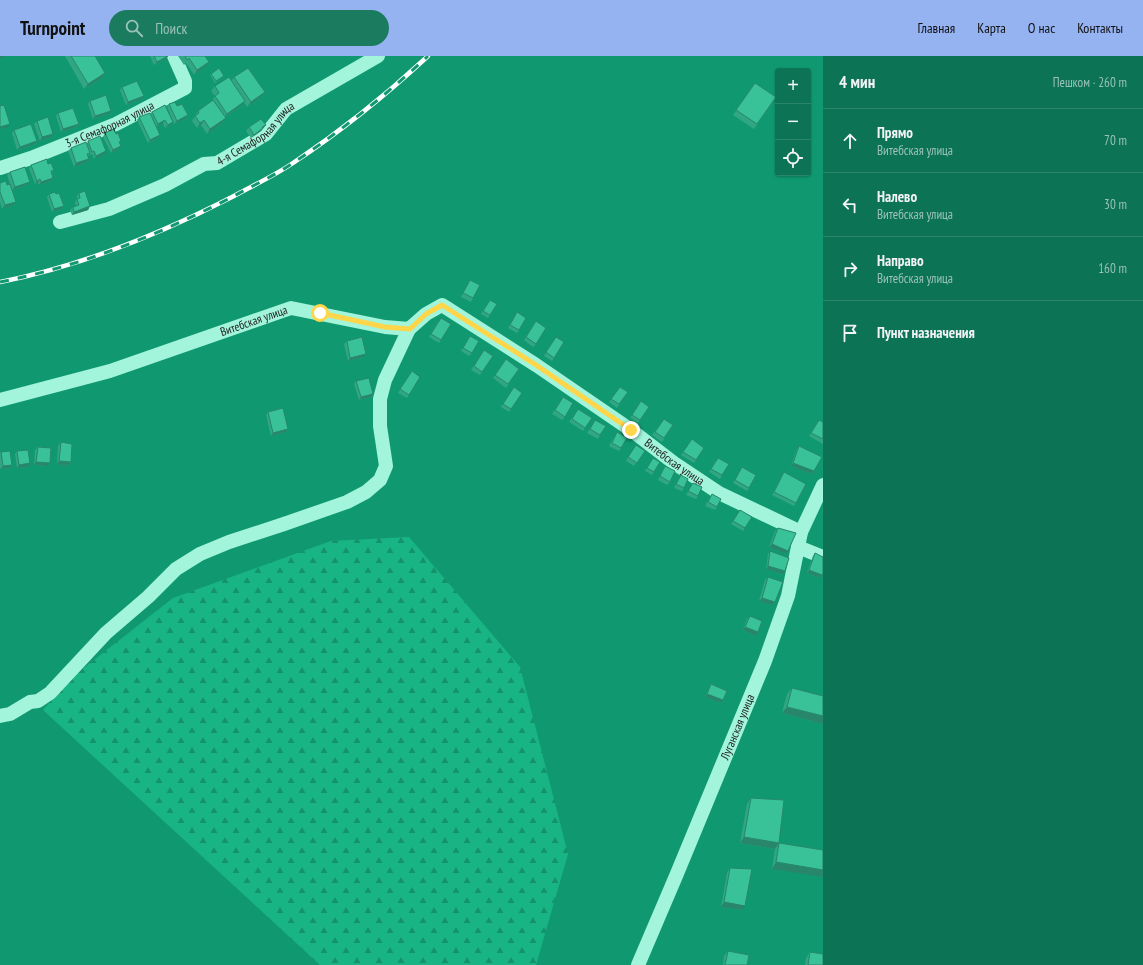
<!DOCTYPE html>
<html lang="ru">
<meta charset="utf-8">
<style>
:root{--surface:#0c7354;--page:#1a7b5e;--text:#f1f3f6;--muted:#9ac2b8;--line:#2c856b;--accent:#95b2f1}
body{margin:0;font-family:"PT Sans Narrow",sans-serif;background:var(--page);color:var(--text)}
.controls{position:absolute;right:12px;top:12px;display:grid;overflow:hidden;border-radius:4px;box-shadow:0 1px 3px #0004}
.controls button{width:36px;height:36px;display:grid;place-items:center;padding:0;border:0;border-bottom:1px solid var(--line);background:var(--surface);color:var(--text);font:20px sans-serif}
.stop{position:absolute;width:12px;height:12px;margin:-9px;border:3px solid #ffd54a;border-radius:50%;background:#fff}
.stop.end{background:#ffd54a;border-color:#fff;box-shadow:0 1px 4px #0008}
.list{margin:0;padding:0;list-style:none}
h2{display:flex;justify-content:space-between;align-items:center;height:52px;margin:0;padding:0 16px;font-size:17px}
h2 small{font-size:13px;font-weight:400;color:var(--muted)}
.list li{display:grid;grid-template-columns:26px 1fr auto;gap:12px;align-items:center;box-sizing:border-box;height:64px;padding:0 16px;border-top:1px solid var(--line)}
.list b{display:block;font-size:15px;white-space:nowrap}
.list p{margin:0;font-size:13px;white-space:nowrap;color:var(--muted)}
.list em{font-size:13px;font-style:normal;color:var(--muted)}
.icon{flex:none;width:22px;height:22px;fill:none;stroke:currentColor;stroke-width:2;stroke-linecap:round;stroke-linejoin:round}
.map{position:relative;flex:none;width:823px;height:909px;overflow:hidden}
header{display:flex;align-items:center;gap:24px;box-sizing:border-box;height:56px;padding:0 20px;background:var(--accent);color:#111}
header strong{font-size:19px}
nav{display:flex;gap:22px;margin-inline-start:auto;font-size:14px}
.search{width:280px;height:36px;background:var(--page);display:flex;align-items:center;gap:10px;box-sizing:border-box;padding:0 14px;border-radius:22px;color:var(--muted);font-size:15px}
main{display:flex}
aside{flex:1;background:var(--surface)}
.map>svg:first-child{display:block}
.forest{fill:url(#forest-firs)}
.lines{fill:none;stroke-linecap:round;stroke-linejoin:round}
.minor{stroke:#a2f4da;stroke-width:14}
.rail-casing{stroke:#fff;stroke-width:4.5}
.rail{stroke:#109970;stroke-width:3;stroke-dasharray:9;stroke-linecap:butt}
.wall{fill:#31a682}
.shaded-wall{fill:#28876a}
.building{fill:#39c197;stroke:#28876a}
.route{stroke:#ffd54a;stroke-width:5}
.labels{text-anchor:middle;stroke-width:3;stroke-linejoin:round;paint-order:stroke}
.street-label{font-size:12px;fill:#1d1d1d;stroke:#109970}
</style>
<header>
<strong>Turnpoint</strong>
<div class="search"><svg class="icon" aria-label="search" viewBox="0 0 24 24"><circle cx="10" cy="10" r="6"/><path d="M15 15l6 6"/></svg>Поиск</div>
<nav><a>Главная</a><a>Карта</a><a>О нас</a><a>Контакты</a></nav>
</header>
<main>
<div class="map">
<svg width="823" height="909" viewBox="0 0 823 909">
<defs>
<pattern id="forest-firs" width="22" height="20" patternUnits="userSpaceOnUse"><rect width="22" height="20" fill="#18b483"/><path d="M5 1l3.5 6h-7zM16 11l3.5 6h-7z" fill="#15926b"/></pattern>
</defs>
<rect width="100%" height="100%" fill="#109970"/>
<path class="forest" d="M 409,481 L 520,611 L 568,798 L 536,909 L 320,909 L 43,654 L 71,622 L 173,542 L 331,485 Z"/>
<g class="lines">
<g class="minor">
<path id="s1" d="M 0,112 L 31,102 L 116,68 L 185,32 L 185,25 L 174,0"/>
<path id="s2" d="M 60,166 L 109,153 L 165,129 L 204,108 L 217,107 L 266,78 L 286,53 L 378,0"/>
<path id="s3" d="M 0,344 L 110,315 L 291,252 L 385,271 L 409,273 L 426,258 L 442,249 L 536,309 L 631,374 L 674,407 L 719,437 L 801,476"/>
<path d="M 798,491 L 823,501"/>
<path d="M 0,660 L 10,658 L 30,646 L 38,645 L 50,637 L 106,577 L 148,541 L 176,513 L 200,498 L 229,486 L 284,468 L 347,446 L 366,436 L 380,424 L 386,410 L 380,370 L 380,343 L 385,324 L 409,273"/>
<path id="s4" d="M 638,909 L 676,820 L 765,605 L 788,540 L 801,476 L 823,429"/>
</g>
<defs>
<path id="rail" d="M 0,226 C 82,210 158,179 232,141 C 252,130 274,120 293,107 C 341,75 386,39 428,0"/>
</defs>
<use href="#rail" class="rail-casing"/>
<use href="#rail" class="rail"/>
</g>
<path class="wall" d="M 65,0 L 95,0 L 105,17 L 102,22 L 84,33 Z
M 150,0 L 168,0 L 166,3 L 154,9 Z
M 178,0 L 205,0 L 205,11 L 194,19 L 186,7 L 184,9 Z
M 211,18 L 223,21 L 215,27 L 210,19 Z
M 234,21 L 265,36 L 261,41 L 247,51 L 244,46 L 241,50 L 225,61 L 222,67 L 207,78 L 201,69 L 197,72 L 192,65 L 198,55 L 212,45 L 215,40 L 211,35 L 215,30 L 231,25 Z
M 755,27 L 776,41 L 754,73 L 733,59 Z
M 122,31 L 144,40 L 141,43 L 126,49 L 120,34 Z
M 90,45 L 108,58 L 93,63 L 88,48 Z
M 169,48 L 177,50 L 188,59 L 185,63 L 174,68 L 167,51 Z
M 165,49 L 171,69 L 165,72 L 163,67 L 156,71 L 158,82 L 148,87 L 137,64 L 139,61 L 150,58 L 152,56 Z
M 58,57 L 79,68 L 76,71 L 61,76 L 56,60 Z
M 37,65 L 51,81 L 40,85 L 34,68 Z
M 266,69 L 261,75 L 251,82 L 246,75 L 249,71 Z
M 14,74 L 37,85 L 35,88 L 17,94 L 12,77 Z
M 105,77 L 116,78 L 121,85 L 120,87 L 119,93 L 111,97 L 103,81 Z
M 88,85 L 104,99 L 94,103 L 92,98 L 90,99 L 90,98 L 88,100 L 89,103 L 87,106 L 74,111 L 68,95 L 71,92 L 87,88 Z
M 48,108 L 54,114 L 52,117 L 53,122 L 51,125 L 39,129 L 38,127 L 35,128 L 29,112 L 31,109 Z
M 10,116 L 27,129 L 12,134 L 7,119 Z
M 0,127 L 13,149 L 2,153 L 0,146 Z
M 79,137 L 90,150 L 88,154 L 72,159 L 70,154 L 73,151 L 76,150 L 75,146 L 77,143 L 77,140 Z
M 49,138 L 61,153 L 52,156 L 47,141 Z
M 470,224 L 473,242 L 471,246 L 461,241 Z
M 488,247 L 490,259 L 488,262 L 481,258 Z
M 517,256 L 519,274 L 517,277 L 508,272 Z
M 438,265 L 441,284 L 439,287 L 429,281 Z
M 536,265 L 536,288 L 533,291 L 524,284 Z
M 470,280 L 472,297 L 469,300 L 461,295 Z
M 556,281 L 564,286 L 552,305 L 544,300 Z
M 347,285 L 364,301 L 348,305 L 344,288 Z
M 484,294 L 493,300 L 480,319 L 471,314 Z
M 506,303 L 519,313 L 506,332 L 493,322 Z
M 412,315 L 420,321 L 407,342 L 398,337 Z
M 356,325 L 373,338 L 371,341 L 359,344 L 354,328 Z
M 514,331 L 522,337 L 509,356 L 501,351 Z
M 620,331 L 628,336 L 617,352 L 609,346 Z
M 563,341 L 565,361 L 562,364 L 552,358 Z
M 641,345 L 649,351 L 638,367 L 630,362 Z
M 578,353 L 592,362 L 583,375 L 569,366 Z
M 268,356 L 288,373 L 286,376 L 271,380 L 266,359 Z
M 664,363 L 673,369 L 662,386 L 652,379 Z
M 595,364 L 600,379 L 598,383 L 587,377 Z
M 823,366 L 823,388 L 809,380 L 817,367 Z
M 617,376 L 621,392 L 619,395 L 609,390 Z
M 692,383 L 704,392 L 694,407 L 681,399 Z
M 61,386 L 71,406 L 68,410 L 57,408 L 58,390 Z
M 636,389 L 645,395 L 634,410 L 626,405 Z
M 799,390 L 814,415 L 812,418 L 791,410 L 797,393 Z
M 38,391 L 47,410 L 34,409 L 35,394 Z
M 17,395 L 28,411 L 17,412 L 15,398 Z
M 1,396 L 12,409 L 10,412 L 0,413 L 0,397 Z
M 653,402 L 654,416 L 652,419 L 645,415 Z
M 715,405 L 722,419 L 720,423 L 709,416 Z
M 665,410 L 670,426 L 667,429 L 658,424 Z
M 742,411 L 749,432 L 747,435 L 733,427 Z
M 784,416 L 796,447 L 794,450 L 772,439 Z
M 681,419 L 684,432 L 682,435 L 674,432 Z
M 693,427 L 698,440 L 696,443 L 686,439 Z
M 712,438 L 717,451 L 715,454 L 705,450 Z
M 740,454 L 745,472 L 743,475 L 731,468 Z
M 778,472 L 786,498 L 769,491 L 775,475 Z
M 770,495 L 783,518 L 766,513 L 768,498 Z
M 815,497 L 820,522 L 807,517 L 813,500 Z
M 768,521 L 775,546 L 772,549 L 759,545 L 765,524 Z
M 750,560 L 755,580 L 743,574 L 747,563 Z
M 711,628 L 721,647 L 705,641 L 709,632 Z
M 792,632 L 823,640 L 823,668 L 782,657 L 787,638 Z
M 751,742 L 779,787 L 775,793 L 740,787 L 747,748 Z
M 779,787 L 823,794 L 772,813 L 775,793 Z
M 730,812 L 742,854 L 721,851 L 727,817 Z
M 728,895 L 747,909 L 723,909 L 724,900 Z
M 810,896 L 823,909 L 805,909 L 806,902 Z"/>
<path class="shaded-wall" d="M 0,0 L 4,0 L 2,2 L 0,2 Z
M 168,0 L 166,3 L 154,9 L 157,6 Z
M 209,6 L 205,11 L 194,19 L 197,14 Z
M 105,17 L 102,22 L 84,33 L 88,28 Z
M 265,36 L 261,41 L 247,51 L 251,46 Z
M 144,40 L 141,43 L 126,49 L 128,46 Z
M 245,45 L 241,50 L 223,62 L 227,58 Z
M 111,55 L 108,58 L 93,63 L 95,60 Z
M 188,59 L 185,63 L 174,68 L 177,65 Z
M 226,62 L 222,67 L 207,78 L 210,73 Z
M 165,64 L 163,67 L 156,71 L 158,68 Z
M 204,64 L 201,69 L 197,72 L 200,67 Z
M 173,66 L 171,69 L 165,72 L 168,69 Z
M 10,68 L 8,71 L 0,73 L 0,71 Z
M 79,68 L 76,71 L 61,76 L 63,73 Z
M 266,69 L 261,75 L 251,82 L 254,79 Z
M 53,78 L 51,81 L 40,85 L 42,81 Z
M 160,79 L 158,82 L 148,87 L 150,84 Z
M 37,85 L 35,88 L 17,94 L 20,91 Z
M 121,90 L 119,93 L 111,97 L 113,94 Z
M 106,95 L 104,99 L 94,103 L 96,100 Z
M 89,103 L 87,106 L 74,111 L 76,107 Z
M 53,122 L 51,125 L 39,129 L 41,126 Z
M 40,123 L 38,127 L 35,128 L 37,125 Z
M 30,126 L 27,129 L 12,134 L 15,131 Z
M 16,146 L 13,149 L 2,153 L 5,149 Z
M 64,150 L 61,153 L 52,156 L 54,153 Z
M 90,150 L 88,154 L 72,159 L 74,156 Z
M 366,298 L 364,301 L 348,305 L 350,302 Z
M 373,338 L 371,341 L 359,344 L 361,341 Z
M 288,373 L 286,376 L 271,380 L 273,377 Z
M 59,405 L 71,406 L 68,410 L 57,408 Z
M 36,406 L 50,407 L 47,410 L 34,409 Z
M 30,407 L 28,411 L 17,412 L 19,409 Z
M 793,407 L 814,415 L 812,418 L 791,410 Z
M 12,409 L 10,412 L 0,413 L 3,410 Z
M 772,488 L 788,495 L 786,498 L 769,491 Z
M 768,510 L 785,515 L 783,518 L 766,513 Z
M 809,514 L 822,519 L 820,522 L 807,517 Z
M 762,542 L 775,546 L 772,549 L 759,545 Z
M 745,571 L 758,576 L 755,580 L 743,574 Z
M 707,638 L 723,644 L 721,647 L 705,641 Z
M 787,651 L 823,660 L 823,668 L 782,657 Z
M 744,781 L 779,787 L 775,793 L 740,787 Z
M 776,806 L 823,814 L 823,821 L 772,813 Z
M 724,846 L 745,850 L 742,854 L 721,851 Z"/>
<path class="building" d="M 71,0 L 95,0 L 105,17 L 88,28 Z
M 154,0 L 168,0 L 157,6 Z
M 185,0 L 205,0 L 209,6 L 197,14 L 189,2 L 187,4 Z
M 219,12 L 224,20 L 216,25 L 211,18 Z
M 248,12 L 265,36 L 251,46 L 234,21 Z
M 229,21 L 245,45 L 227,58 L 215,40 L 219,37 L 215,30 Z
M 137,25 L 144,40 L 128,46 L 122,31 Z
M 755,27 L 776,41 L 757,68 L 736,54 Z
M 106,39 L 111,55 L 95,60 L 90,45 Z
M 213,44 L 226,62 L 210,73 L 204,64 L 200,67 L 195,60 L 199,57 L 198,55 Z
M 175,46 L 177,50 L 182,48 L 188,59 L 177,65 L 169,48 Z
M 4,49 L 10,68 L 0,71 L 0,50 Z
M 165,49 L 173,66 L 168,69 L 165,64 L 158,68 L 152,56 Z
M 73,52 L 79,68 L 63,73 L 58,57 Z
M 150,57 L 160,79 L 150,84 L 139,61 Z
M 48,61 L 53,78 L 42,81 L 37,65 Z
M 261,63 L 266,69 L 262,71 L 263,72 L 254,79 L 249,71 Z
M 31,68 L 37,85 L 20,91 L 14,74 Z
M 114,73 L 116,78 L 118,77 L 121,85 L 119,86 L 121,90 L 113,94 L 105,77 Z
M 100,80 L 106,95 L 96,100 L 94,95 L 92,96 L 88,85 Z
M 86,86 L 90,97 L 87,98 L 89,103 L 76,107 L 71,92 Z
M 47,103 L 48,108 L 51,107 L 54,114 L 51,115 L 53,122 L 41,126 L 40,123 L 37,125 L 31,109 Z
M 25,111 L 30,126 L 15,131 L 10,116 Z
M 6,125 L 7,129 L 10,128 L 16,146 L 5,149 L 0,136 L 0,127 Z
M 85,135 L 90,150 L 74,156 L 73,151 L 79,149 L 77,143 L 80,142 L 79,137 Z
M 55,136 L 56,138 L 59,137 L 64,150 L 54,153 L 49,138 Z
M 470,224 L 480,229 L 473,242 L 463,237 Z
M 490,244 L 497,248 L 490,259 L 483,255 Z
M 517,256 L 526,262 L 519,274 L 510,269 Z
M 441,262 L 451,268 L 441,284 L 431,278 Z
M 536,265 L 546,272 L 536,288 L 526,281 Z
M 470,280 L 479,285 L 472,297 L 463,292 Z
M 362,281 L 366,298 L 350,302 L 347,285 Z
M 556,281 L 564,286 L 554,302 L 546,296 Z
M 484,294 L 493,300 L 482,316 L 474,310 Z
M 506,303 L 519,313 L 508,328 L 495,319 Z
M 412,315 L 420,321 L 409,339 L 400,333 Z
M 369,322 L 373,338 L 361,341 L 356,325 Z
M 514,331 L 522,337 L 511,353 L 503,348 Z
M 620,331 L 628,336 L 619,348 L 611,343 Z
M 563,341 L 573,347 L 565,361 L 555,354 Z
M 641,345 L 649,351 L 640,364 L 632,359 Z
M 283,352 L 288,373 L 273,377 L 268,356 Z
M 578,353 L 592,362 L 585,372 L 572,363 Z
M 664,363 L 673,369 L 664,382 L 655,376 Z
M 595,364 L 606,370 L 600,379 L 590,373 Z
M 819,364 L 823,366 L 823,383 L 811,377 Z
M 617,376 L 627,382 L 621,392 L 612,387 Z
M 692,383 L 704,392 L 696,404 L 683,396 Z
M 61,386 L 72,388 L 71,406 L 59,405 Z
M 636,389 L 645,395 L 637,407 L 628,401 Z
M 799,390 L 822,401 L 814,415 L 793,407 Z
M 38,391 L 51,392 L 50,407 L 36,406 Z
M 28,394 L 30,407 L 19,409 L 17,395 Z
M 10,395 L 12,409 L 3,410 L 1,396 Z
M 653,402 L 660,406 L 654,416 L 647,412 Z
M 718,402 L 729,408 L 722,419 L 711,413 Z
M 665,410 L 675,415 L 670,426 L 660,420 Z
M 742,411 L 756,419 L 749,432 L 735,424 Z
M 784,416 L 806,428 L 796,447 L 774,436 Z
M 681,419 L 688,423 L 684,432 L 676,428 Z
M 693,427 L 702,431 L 698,440 L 688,435 Z
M 712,438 L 721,443 L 717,451 L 708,446 Z
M 740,454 L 752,461 L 745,472 L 733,465 Z
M 778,472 L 796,477 L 788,495 L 772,488 Z
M 770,495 L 789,502 L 785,515 L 768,510 Z
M 815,497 L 823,501 L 823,518 L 822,519 L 809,514 Z
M 768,521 L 783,526 L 775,546 L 762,542 Z
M 750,560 L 762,565 L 758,576 L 745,571 Z
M 711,628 L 727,635 L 723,644 L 707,638 Z
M 792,632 L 823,640 L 823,660 L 787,651 Z
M 751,742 L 784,744 L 779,787 L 744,781 Z
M 779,787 L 823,794 L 823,814 L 776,806 Z
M 730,812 L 752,813 L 745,850 L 724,846 Z
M 728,895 L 749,899 L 747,909 L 725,909 Z
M 810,896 L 823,898 L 823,909 L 808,909 Z"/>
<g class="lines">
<path class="route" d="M 320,257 L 385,271 L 410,273 L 426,258 L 442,249 L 536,309 L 631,374"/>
</g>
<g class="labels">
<g class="street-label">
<text dy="4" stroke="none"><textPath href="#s1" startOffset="118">3-я Семафорная улица</textPath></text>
<text dy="4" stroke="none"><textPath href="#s2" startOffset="218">4-я Семафорная улица</textPath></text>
<text dy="4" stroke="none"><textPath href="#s3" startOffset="266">Витебская улица</textPath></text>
<text dy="4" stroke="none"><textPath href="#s3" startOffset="747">Витебская улица</textPath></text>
<text dy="4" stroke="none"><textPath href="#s4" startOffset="258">Луганская улица</textPath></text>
</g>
</g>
</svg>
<div class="controls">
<button>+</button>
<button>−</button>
<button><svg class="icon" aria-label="locate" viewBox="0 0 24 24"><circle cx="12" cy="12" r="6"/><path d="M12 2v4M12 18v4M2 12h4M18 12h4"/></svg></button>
</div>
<div class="stop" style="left:320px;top:257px"></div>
<div class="stop end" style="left:631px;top:374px"></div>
</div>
<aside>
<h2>4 мин<small>Пешком · 260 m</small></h2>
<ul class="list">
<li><svg class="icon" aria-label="ahead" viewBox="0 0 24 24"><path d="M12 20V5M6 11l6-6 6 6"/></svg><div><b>Прямо</b><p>Витебская улица</p></div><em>70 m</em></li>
<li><svg class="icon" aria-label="left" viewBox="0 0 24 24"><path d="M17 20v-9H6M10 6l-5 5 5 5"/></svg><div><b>Налево</b><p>Витебская улица</p></div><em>30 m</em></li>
<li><svg class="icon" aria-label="right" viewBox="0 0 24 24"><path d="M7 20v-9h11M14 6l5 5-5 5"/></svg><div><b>Направо</b><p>Витебская улица</p></div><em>160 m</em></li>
<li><svg class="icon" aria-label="arrive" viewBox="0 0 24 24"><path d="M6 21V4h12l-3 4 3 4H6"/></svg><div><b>Пункт назначения</b></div></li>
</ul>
</aside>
</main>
